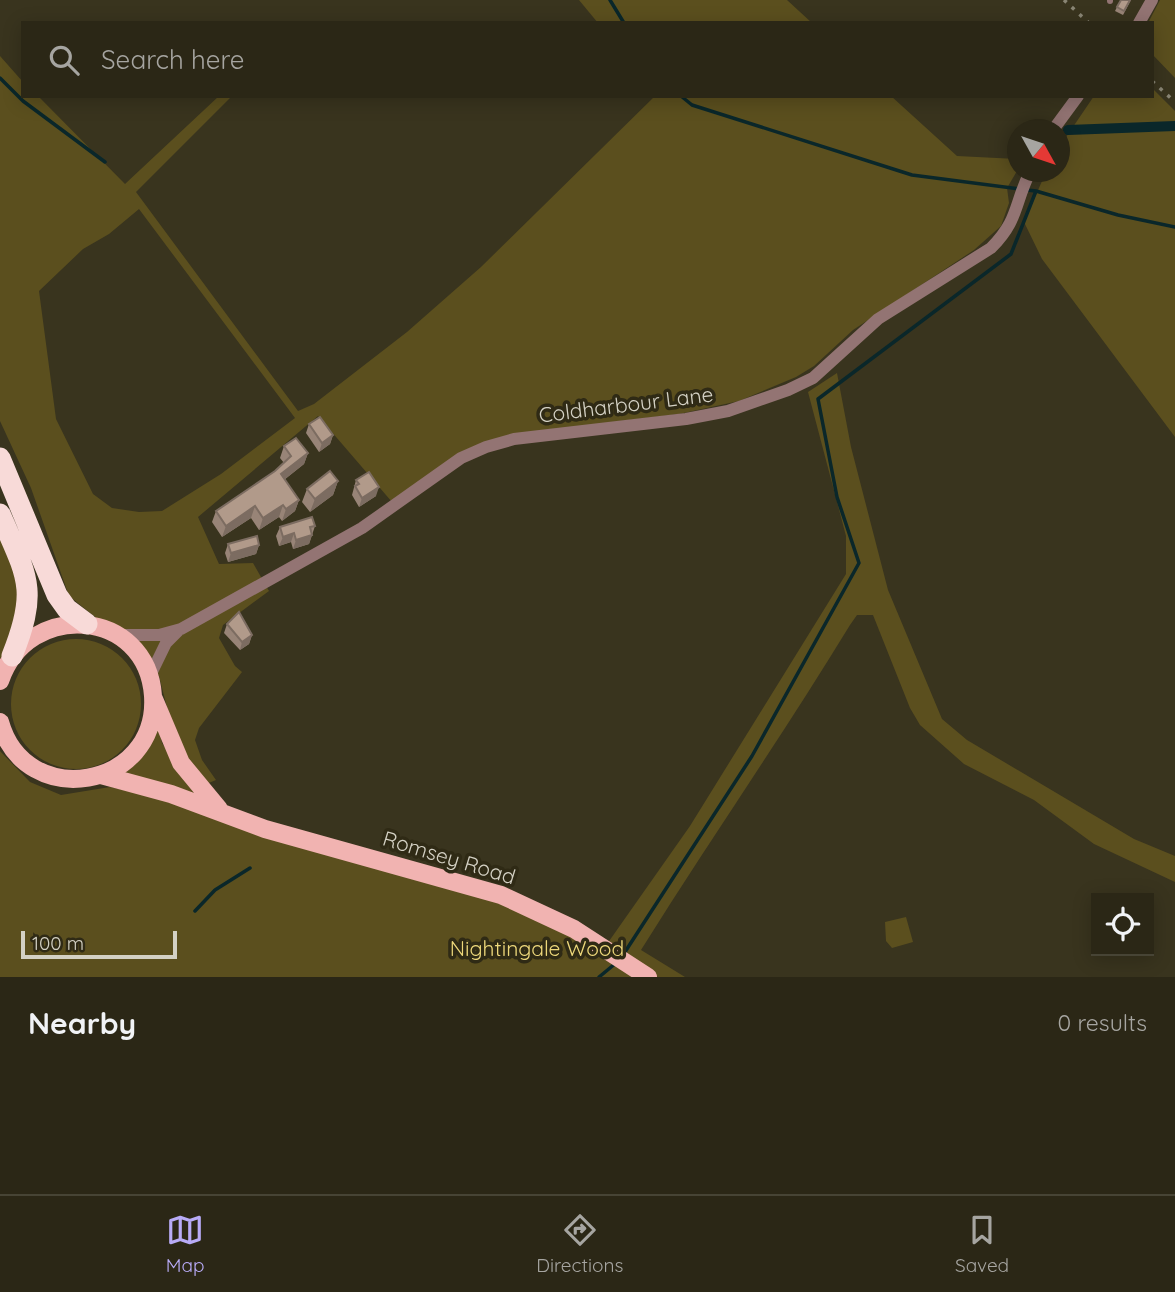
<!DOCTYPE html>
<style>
:root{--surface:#2b2716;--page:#332f1f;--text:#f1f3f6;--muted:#a6a5a1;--line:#474435;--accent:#b8abf7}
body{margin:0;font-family:Quicksand,sans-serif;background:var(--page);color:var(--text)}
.controls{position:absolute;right:21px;bottom:21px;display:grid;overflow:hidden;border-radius:0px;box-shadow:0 4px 18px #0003}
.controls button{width:63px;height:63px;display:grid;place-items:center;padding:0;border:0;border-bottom:2px solid var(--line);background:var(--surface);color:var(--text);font:35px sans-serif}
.compass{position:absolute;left:1007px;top:119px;width:63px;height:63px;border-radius:50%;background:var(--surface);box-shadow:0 4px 18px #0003;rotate:130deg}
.scale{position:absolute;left:21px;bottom:18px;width:156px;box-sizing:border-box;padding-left:7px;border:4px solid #d4d1c4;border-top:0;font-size:19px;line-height:24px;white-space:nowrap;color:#d4d1c4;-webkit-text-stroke:5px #2f2a15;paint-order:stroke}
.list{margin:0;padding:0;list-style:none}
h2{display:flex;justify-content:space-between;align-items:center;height:91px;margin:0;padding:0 28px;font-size:30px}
h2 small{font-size:23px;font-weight:400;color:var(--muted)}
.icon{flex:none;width:38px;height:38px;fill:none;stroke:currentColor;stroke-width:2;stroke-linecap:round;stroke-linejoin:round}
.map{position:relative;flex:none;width:1175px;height:977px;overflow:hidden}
.search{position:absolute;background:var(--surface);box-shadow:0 4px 18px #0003;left:21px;right:21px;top:21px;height:77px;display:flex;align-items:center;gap:18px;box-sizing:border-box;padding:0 24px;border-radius:0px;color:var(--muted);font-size:26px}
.sheet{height:217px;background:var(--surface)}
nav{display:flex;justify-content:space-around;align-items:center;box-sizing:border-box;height:98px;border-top:2px solid var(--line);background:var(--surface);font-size:19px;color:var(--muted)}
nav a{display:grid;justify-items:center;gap:4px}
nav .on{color:var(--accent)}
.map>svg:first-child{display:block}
.green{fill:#5b4f1e;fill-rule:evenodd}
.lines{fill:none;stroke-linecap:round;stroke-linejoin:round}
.stream{stroke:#0a272a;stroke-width:3.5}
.canal{stroke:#0a272a;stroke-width:10}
.service{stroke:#937473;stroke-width:6}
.minor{stroke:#937473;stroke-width:12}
.primary{stroke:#f1b3b1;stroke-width:18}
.motorway{stroke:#f8dad8;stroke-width:21}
.rail{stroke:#898574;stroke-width:3.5;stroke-dasharray:3.5 7;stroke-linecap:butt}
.wall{fill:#988477}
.shaded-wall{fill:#7c6c61}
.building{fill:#b19a8a;stroke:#7c6c61;stroke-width:2}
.labels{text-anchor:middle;stroke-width:7;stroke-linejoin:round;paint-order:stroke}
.street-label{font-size:21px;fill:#d4d1c4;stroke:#2f2a15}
.park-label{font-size:21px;fill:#eed87b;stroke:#2f2a15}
</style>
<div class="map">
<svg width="1175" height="977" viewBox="0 0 1175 977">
<rect width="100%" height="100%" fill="#39341e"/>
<path class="green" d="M 579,0 L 787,0 L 812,23 L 598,23 Z
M 1160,0 L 1175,0 L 1175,78 L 1152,54 L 1152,23 L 1148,23 Z
M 0,56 L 23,82 L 23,96 L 38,96 L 42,100 L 125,184 L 219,96 L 232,96 L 136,192 L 298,411 L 314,404 L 407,332 L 481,267 L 655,96 L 891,96 L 957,156 L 1017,159 L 1017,171 L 1007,188 L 1009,203 L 1001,226 L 974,250 L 853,330 L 814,366 L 796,377 L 739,401 L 679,414 L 516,434 L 392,502 L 318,416 L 198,517 L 219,564 L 253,563 L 269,591 L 223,625 L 219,638 L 235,666 L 242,672 L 199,728 L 195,740 L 202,760 L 216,780 L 204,785 L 176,743 L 159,676 L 143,648 L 123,630 L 99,620 L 69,596 L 31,488 L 0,421 ZM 139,209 L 295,418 L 221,474 L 162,511 L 139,512 L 112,508 L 93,494 L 56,419 L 39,291 L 83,249 L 109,234 Z
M 1152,88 L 1175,111 L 1175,437 L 1042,259 L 1024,222 L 1046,172 L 1060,172 L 1060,146 L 1094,96 L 1152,96 Z
M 837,373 L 851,447 L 888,590 L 942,719 L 967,740 L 1134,839 L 1175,856 L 1175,882 L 1094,844 L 1034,800 L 964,764 L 920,725 L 910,708 L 873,615 L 857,615 L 850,625 C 783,735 709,841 641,950 L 685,977 L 0,977 L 0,751 L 30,782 L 61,795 L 110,787 L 142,794 L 499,900 L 569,935 L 600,954 L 690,826 L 846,574 L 846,536 L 808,392 Z
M 0,529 L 22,586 L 5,653 L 0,659 Z
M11 704a65 65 0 1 1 130 0a65 65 0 1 1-130 0Z
M 159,728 L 162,743 L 195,794 L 118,771 Z
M 906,917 L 913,942 L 892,948 L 886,941 L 885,922 Z"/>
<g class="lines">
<path class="stream" d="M 610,0 L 624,23
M 0,78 L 23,101 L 105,162
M 681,96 L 692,105 L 912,175 L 1020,189
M 1036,191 L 1118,215 L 1175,227
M 195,911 L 215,890 L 250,868
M 623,955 L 752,756 L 859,563 L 837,497 L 818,399 L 1011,254 L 1036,191 L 1027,190
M 599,977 L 616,963"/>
<path class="canal" d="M 1068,130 L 1175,126"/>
<path class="service" d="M 1110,1 L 1110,0"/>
<path class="minor" d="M 1139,23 L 1152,0
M 1053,130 L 1078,96
M 116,635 L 159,635 L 181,629 L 362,528 L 461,458 L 486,447 L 514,439 L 686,419 L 728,411 L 788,390 L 813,378 L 878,319 L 991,248 C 1019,220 1014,204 1030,172
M 149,678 L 166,643 L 178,631"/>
<path class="primary" d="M 0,681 C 28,599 147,608 153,696 C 159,789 25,812 0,722
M 154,699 L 181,763 L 219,809
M 101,775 L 171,794 L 265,829 L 501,895 L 574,929 L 648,977"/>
<path class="motorway" d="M 0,458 L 57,595 L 67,609 L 87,624
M 0,514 C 27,576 39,589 12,656"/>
<path class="rail" d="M 1064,0 L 1089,23
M 1152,81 L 1175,102"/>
</g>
<path class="wall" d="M 1131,0 L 1123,15 L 1115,11 L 1117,7 Z
M 309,424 L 333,435 L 330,444 L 319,452 L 306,433 Z
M 284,446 L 308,453 L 304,464 L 284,480 L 299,500 L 295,511 L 282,521 L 279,517 L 259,530 L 251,518 L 222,537 L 212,522 L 216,511 L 275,471 L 284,463 L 280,458 Z
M 356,480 L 376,496 L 359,507 L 352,495 Z
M 338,481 L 333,495 L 310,512 L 302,502 L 307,489 Z
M 315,526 L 309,544 L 293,549 L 291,542 L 279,546 L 276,536 L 280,527 Z
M 228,544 L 259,545 L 256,554 L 228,562 L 225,553 Z
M 227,624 L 252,635 L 249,644 L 240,650 L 224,633 Z"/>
<path class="shaded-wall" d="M 333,435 L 330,444 L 319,452 L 322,443 Z
M 308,453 L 304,464 L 276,486 L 281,474 Z
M 338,481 L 333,495 L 310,512 L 315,499 Z
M 379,487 L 376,496 L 359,507 L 362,498 Z
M 299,500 L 295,511 L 282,521 L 286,509 Z
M 283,505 L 279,517 L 259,530 L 263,518 Z
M 255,506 L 251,518 L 222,537 L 226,526 Z
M 294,533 L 291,542 L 279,546 L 283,537 Z
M 312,535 L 309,544 L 293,549 L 296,540 Z
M 259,545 L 256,554 L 228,562 L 231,553 Z
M 252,635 L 249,644 L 240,650 L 242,642 Z"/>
<path class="building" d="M 1121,0 L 1130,0 L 1124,11 L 1117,7 Z
M 320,417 L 333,435 L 322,443 L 309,424 Z
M 296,438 L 308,453 L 281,474 L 299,500 L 286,509 L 283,505 L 263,518 L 255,506 L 226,526 L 216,511 L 275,471 L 291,456 L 284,446 Z
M 330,471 L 338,481 L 315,499 L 307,489 Z
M 369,472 L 379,487 L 362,498 L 355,486 L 359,484 L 356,480 Z
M 312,517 L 315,526 L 310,527 L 312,535 L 296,540 L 294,533 L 283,537 L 280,527 Z
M 257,536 L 259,545 L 231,553 L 228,544 Z
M 239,612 L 252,635 L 242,642 L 227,624 Z"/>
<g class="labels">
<g class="street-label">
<text transform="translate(626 405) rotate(-7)" y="7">Coldharbour Lane</text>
<text transform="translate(449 858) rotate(17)" y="7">Romsey Road</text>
</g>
<g class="park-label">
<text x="537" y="956">Nightingale Wood</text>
</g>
</g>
</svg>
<div class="controls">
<button><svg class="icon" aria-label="locate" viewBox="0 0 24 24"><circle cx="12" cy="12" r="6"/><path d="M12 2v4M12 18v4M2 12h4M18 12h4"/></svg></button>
</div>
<svg class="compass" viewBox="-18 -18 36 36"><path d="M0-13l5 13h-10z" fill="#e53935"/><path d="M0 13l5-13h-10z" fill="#a6a5a1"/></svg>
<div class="scale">100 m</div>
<div class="search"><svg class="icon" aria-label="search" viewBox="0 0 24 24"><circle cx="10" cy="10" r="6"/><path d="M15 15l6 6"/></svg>Search here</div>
</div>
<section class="sheet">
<h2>Nearby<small>0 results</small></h2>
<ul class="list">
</ul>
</section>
<nav>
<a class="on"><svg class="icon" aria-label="map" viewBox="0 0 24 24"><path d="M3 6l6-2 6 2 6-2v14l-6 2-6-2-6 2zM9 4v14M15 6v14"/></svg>Map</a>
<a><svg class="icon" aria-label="directions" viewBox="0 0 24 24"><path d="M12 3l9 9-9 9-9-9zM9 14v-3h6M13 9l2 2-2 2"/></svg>Directions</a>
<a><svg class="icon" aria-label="saved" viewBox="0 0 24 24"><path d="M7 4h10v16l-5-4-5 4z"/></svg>Saved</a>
</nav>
